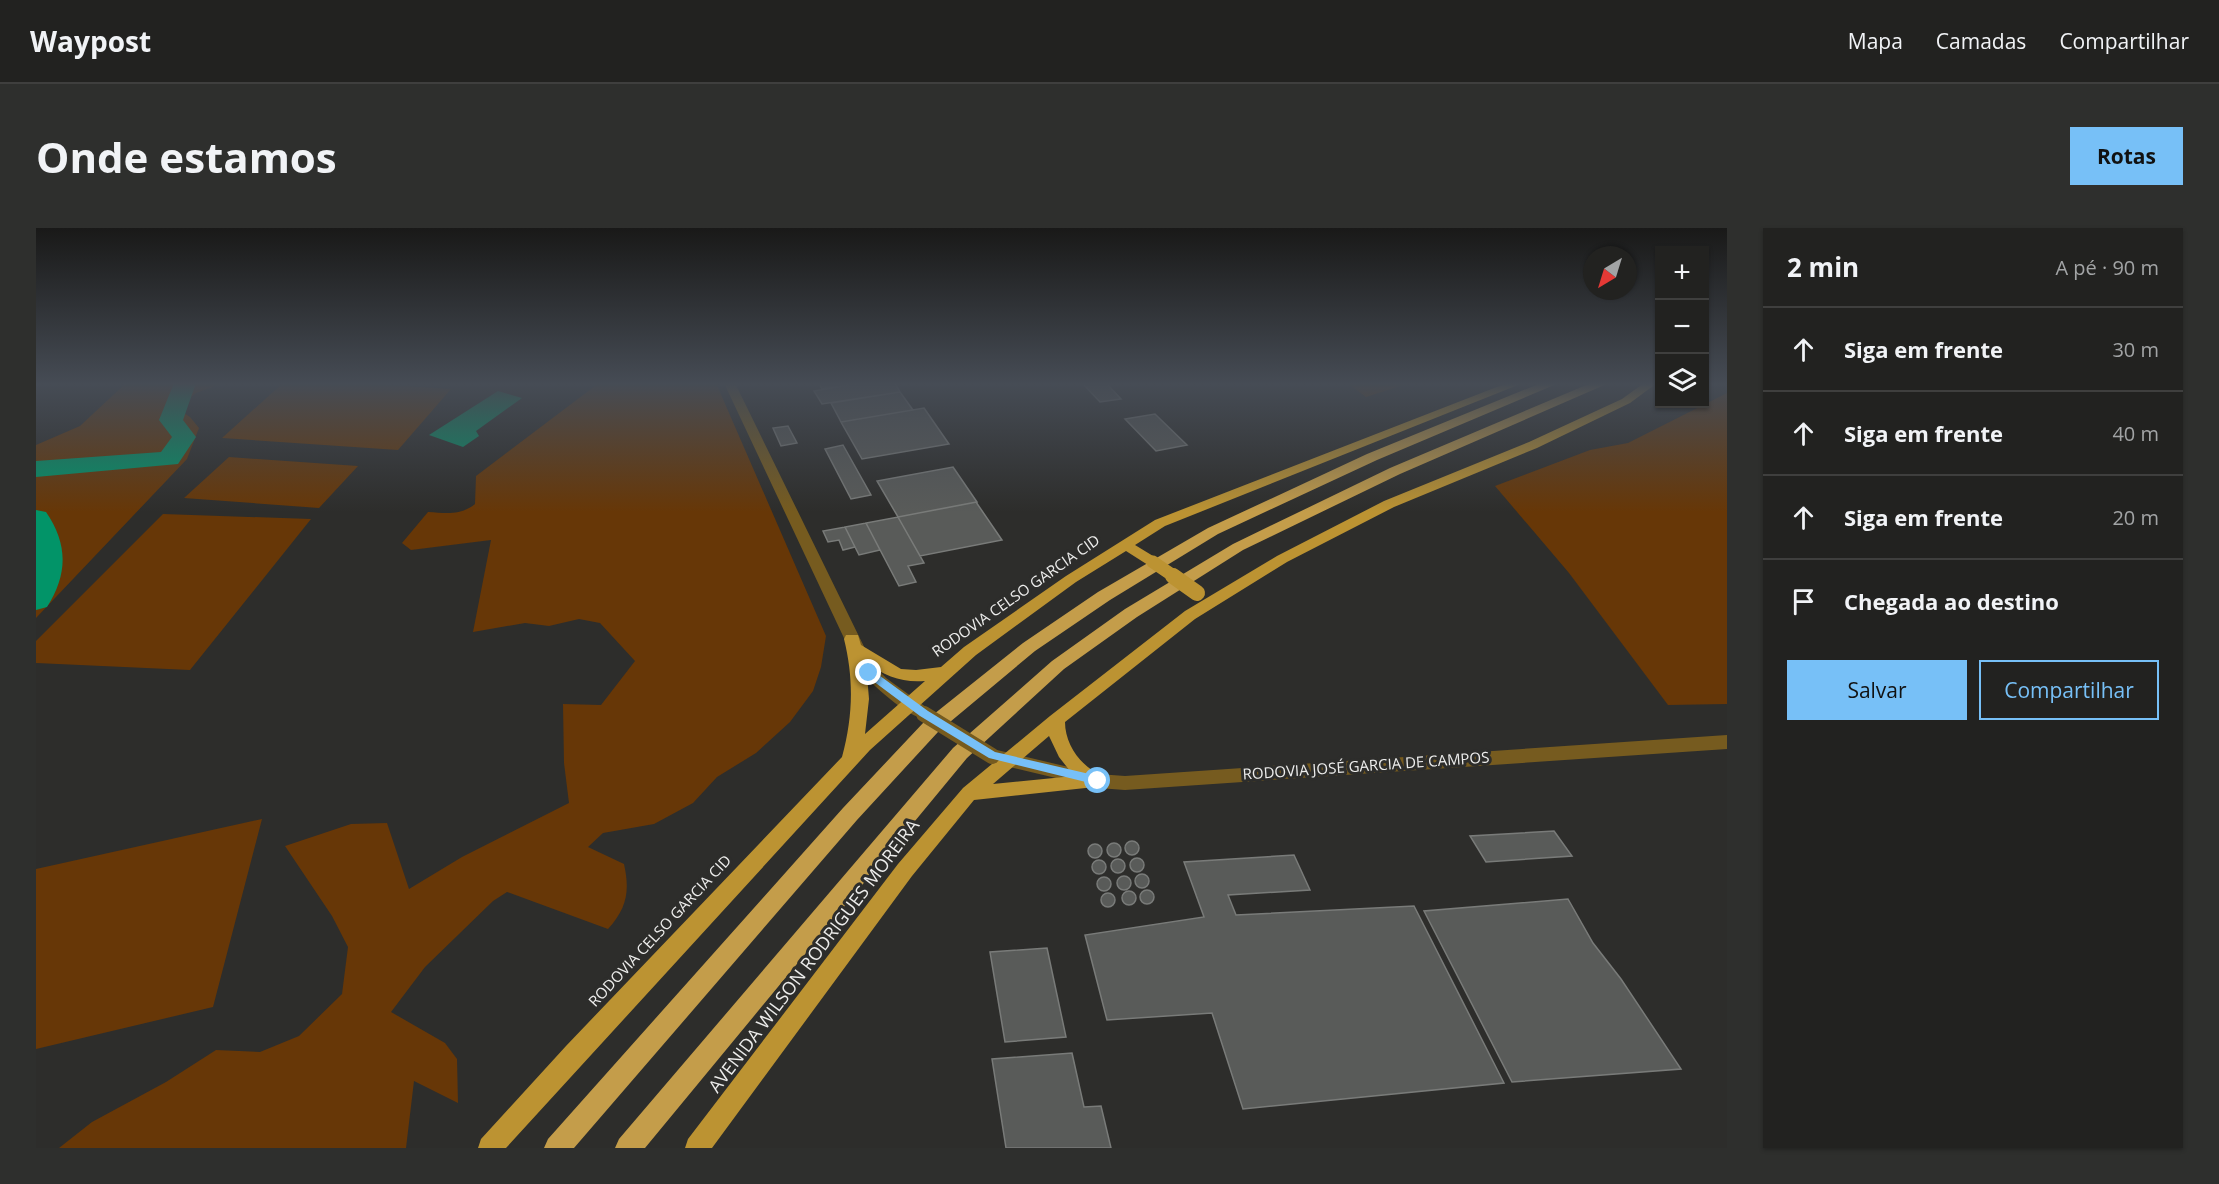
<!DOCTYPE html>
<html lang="pt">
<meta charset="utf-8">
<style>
:root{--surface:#222220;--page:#2e2f2d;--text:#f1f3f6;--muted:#a2a4a5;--line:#3f3f3e;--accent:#77c0f7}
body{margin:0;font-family:"Open Sans",sans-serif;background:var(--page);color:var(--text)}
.controls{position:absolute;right:18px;top:18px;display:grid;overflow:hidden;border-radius:0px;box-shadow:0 2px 4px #0004}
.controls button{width:54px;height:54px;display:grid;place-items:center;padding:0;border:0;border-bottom:2px solid var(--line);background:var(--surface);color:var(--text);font:30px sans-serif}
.compass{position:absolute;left:1547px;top:18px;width:54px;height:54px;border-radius:50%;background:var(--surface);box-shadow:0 2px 4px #0004;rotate:218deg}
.stop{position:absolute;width:18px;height:18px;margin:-14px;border:4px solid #77c0f7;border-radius:50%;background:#fff}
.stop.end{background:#77c0f7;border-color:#fff;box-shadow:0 2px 6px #0008}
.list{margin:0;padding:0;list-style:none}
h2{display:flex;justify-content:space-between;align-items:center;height:78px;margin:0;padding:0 24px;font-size:26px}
h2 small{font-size:20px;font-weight:400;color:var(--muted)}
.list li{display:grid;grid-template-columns:39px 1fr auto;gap:18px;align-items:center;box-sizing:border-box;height:84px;padding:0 24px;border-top:2px solid var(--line)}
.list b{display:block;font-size:22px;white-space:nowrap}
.list em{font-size:20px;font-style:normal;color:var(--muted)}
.actions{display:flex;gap:12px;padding:18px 24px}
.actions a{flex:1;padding:14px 0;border:2px solid var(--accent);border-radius:0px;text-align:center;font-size:21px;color:var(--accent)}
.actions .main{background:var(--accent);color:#111}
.icon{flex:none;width:33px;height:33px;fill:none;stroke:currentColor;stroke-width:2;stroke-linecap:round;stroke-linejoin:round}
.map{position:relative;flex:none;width:1691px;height:920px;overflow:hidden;border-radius:0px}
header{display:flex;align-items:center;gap:36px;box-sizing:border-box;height:84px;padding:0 30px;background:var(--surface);border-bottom:2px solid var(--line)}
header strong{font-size:28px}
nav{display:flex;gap:33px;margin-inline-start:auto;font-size:21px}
.intro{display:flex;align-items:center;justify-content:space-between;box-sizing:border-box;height:144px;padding:0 36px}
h1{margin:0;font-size:42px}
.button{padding:15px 27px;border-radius:0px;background:var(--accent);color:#111;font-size:21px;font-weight:700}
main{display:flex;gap:36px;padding:0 36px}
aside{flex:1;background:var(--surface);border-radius:0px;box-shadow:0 2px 4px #0004}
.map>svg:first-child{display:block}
.green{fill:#673707}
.water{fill:#029468}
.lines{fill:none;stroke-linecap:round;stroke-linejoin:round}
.river{fill:#029468;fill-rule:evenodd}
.building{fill:#595b59;stroke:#797b79;stroke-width:1.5}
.tertiary{fill:#765b1f;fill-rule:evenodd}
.trunk{fill:#bc9332;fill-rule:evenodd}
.motorway{fill:#c49d4a;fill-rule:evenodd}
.tertiary-bridge{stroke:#765b1f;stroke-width:16}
.trunk-bridge-far1{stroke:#bc9332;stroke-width:13}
.trunk-bridge{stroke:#bc9332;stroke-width:16}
.route{fill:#77c0f7}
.labels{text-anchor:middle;stroke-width:6;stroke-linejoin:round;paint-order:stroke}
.street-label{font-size:15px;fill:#ededec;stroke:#2d2d2b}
.near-street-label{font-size:18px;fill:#ededec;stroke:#2d2d2b}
</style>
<header>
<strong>Waypost</strong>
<nav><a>Mapa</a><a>Camadas</a><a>Compartilhar</a></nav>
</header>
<div class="intro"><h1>Onde estamos</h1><a class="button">Rotas</a></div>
<main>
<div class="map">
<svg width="1691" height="920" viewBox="0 0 1691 920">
<rect width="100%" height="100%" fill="#2d2d2b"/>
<path class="green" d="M 90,155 L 187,155 L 160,165 L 144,178 L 145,183 L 154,189 L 163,200 L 151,231 L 0,390 L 0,217 L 44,198 Z
M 247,155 L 322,155 L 415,161 L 362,222 L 186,210 Z
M 563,155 L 680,155 L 790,408 L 785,439 L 777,463 L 754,494 L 720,525 L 681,549 L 657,575 L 618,596 L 567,605 L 552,619 L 588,636 C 594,663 591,680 572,701 L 471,664 L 457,673 L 389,739 L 355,784 L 409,815 L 421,831 L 422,875 L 378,853 L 370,920 L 23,920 L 56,894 L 130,854 L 180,822 L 224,824 L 263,808 L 306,766 L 312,719 L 296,688 L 249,618 L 315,596 L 351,595 L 373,661 L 426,629 L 533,575 L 528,535 L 527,476 L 565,477 L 599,433 L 564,395 L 543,391 L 513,398 L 489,395 L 437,404 L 455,312 L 375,322 L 366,315 L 392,284 C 410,285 424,288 439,276 L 440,248 Z
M 1311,155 L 1374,155 L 1330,169 Z
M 1691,165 L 1691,476 L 1632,477 L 1533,345 L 1459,258 L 1554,222 L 1592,215 Z
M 193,229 L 322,238 L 283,280 L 148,270 Z
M 127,286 L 275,291 L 154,442 L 0,435 L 0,413 Z
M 226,591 L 177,779 L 0,821 L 0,641 Z"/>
<path class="water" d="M 462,163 L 486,170 L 440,203 L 443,208 L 427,219 L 393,207 Z"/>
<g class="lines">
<path class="river" d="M 138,155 L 160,155 L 147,192 L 160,209 L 142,236 L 0,249 L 0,233 L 125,224 L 136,209 L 123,192 Z
M 0,282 L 10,284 C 32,316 32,346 11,379 L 0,382 Z"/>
</g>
<path class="building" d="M 783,155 L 824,155 L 786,161 Z
M 824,155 L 859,155 L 864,164 L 786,176 L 778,163 Z
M 1046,155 L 1070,155 L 1085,171 L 1064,174 Z
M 864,164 L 877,182 L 805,194 L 795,175 Z
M 888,180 L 913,216 L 826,231 L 805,194 Z
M 1119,186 L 1151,217 L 1120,223 L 1089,191 Z
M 752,198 L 761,215 L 745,218 L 737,200 Z
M 807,217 L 835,267 L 815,271 L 789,221 Z
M 917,239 L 941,274 L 862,289 L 841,253 Z
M 940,274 L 966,312 L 884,328 L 862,289 Z
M 862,289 L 888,335 L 872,338 L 880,354 L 863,358 L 830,295 Z
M 830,295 L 844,322 L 823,327 L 809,299 Z
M 809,299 L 819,319 L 807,322 L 803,312 L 792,314 L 787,303 Z
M 1518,603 L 1536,628 L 1450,634 L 1434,608 Z
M1089 620a7 7 0 1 1 14 0a7 7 0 1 1-14 0Z
M1071 622a7 7 0 1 1 14 0a7 7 0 1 1-14 0Z
M1052 623a7 7 0 1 1 14 0a7 7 0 1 1-14 0Z
M 1258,627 L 1274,662 L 1192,667 L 1200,687 L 1378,678 L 1468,855 L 1207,881 L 1176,785 L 1071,792 L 1049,707 L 1168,689 L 1148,634 Z
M1094 637a7 7 0 1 1 14 0a7 7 0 1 1-14 0Z
M1075 638a7 7 0 1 1 14 0a7 7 0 1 1-14 0Z
M1056 639a7 7 0 1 1 14 0a7 7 0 1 1-14 0Z
M1099 653a7 7 0 1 1 14 0a7 7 0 1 1-14 0Z
M1081 655a7 7 0 1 1 14 0a7 7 0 1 1-14 0Z
M1061 656a7 7 0 1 1 14 0a7 7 0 1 1-14 0Z
M1104 669a7 7 0 1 1 14 0a7 7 0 1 1-14 0Z
M1086 670a7 7 0 1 1 14 0a7 7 0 1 1-14 0Z
M1065 672a7 7 0 1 1 14 0a7 7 0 1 1-14 0Z
M 1532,671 L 1557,715 L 1585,751 L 1645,841 L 1476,854 L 1388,683 Z
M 1011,720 L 1030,809 L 969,814 L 954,724 Z
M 1036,825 L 1048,879 L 1065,878 L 1075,920 L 970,920 L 956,831 Z"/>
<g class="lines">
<path class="tertiary" d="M 688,155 L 699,155 L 836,435 L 850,450 L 894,482 L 896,486 L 894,490 C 877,496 835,455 823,442 Z
M 1691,507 L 1691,521 L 1089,562 L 1062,560 L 961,536 L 955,534 L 952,529 L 955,524 L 961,522 L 1062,546 L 1089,548 Z"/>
<path class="trunk" d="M 1471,155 L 1487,155 L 1129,298 L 1099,317 L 1122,331 L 1124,334 L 1122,337 L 1112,337 L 1090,323 L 1040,354 L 940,427 L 834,522 L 470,920 L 442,920 L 445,911 L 530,818 L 806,529 C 817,488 818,452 808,411 L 810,407 L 822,407 L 825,417 L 865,441 L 880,442 L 905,439 L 928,419 L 1030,348 L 1119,292 ZM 830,435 C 849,448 866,455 889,453 L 829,506 L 833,471 Z
M 1608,155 L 1621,155 L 1594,175 L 1501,220 L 1358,279 L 1251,334 L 1159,391 L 1029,494 C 1029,518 1047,541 1068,548 L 1071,553 L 1068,558 L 938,572 L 876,648 L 676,920 L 649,920 L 652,911 L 862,636 L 927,560 L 1014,488 L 1149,383 L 1241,328 L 1348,273 L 1493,214 L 1586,171 ZM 1013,508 L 1023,529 L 1038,548 L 957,556 Z"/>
<path class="motorway" d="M 1505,155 L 1523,155 L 1341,232 L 1182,306 L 1074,372 L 999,423 L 902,504 L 821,592 L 538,920 L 508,920 L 512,911 L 807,580 L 888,494 L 987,415 L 1062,364 L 1172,300 L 1331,226 Z
M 1555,155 L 1573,155 L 1364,246 L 1207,322 L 1101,389 L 1028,441 L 931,530 L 609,920 L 579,920 L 583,911 L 917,520 L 1016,433 L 1089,381 L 1197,316 L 1354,240 Z"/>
<path class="tertiary-bridge" d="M 888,486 L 956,528"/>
<path class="trunk-bridge-far1" d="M 1117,334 L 1139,349"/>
<path class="trunk-bridge" d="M 1137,348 L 1161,365"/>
</g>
<linearGradient id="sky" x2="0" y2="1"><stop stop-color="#191918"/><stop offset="0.55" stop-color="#464c55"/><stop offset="1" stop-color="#464c55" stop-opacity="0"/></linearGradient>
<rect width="1691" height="284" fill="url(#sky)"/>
<path class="route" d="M 829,442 L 836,442 L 892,483 L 959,524 L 1062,548 L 1067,553 L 1062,557 L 953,530 L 884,488 L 829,447 Z"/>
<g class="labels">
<g class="street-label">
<text transform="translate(980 368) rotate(-35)" y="5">RODOVIA CELSO GARCIA CID</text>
<text transform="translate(1330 538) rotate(-4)" y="5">RODOVIA JOSÉ GARCIA DE CAMPOS</text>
<text transform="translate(624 703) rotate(-47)" y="5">RODOVIA CELSO GARCIA CID</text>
</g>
<g class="near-street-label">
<text transform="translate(778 728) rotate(-53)" y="6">AVENIDA WILSON RODRIGUES MOREIRA</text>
</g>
</g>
</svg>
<div class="controls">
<button>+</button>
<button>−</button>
<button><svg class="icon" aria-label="layers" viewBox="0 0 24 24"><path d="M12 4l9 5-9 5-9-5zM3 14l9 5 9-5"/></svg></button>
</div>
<svg class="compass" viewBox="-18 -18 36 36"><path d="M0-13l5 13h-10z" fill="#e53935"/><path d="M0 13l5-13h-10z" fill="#a2a4a5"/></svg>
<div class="stop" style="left:1062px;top:553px"></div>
<div class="stop end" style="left:833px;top:445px"></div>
</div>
<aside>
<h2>2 min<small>A pé · 90 m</small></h2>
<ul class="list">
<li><svg class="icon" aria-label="ahead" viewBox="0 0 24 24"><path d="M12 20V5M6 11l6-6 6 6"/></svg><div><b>Siga em frente</b></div><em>30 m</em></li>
<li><svg class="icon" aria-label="ahead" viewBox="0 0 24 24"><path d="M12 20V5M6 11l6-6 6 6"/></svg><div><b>Siga em frente</b></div><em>40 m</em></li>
<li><svg class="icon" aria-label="ahead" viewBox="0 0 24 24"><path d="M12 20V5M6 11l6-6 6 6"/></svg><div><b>Siga em frente</b></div><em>20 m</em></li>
<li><svg class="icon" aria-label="arrive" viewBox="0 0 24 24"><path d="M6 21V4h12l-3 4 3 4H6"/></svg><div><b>Chegada ao destino</b></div></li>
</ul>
<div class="actions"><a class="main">Salvar</a><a>Compartilhar</a></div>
</aside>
</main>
